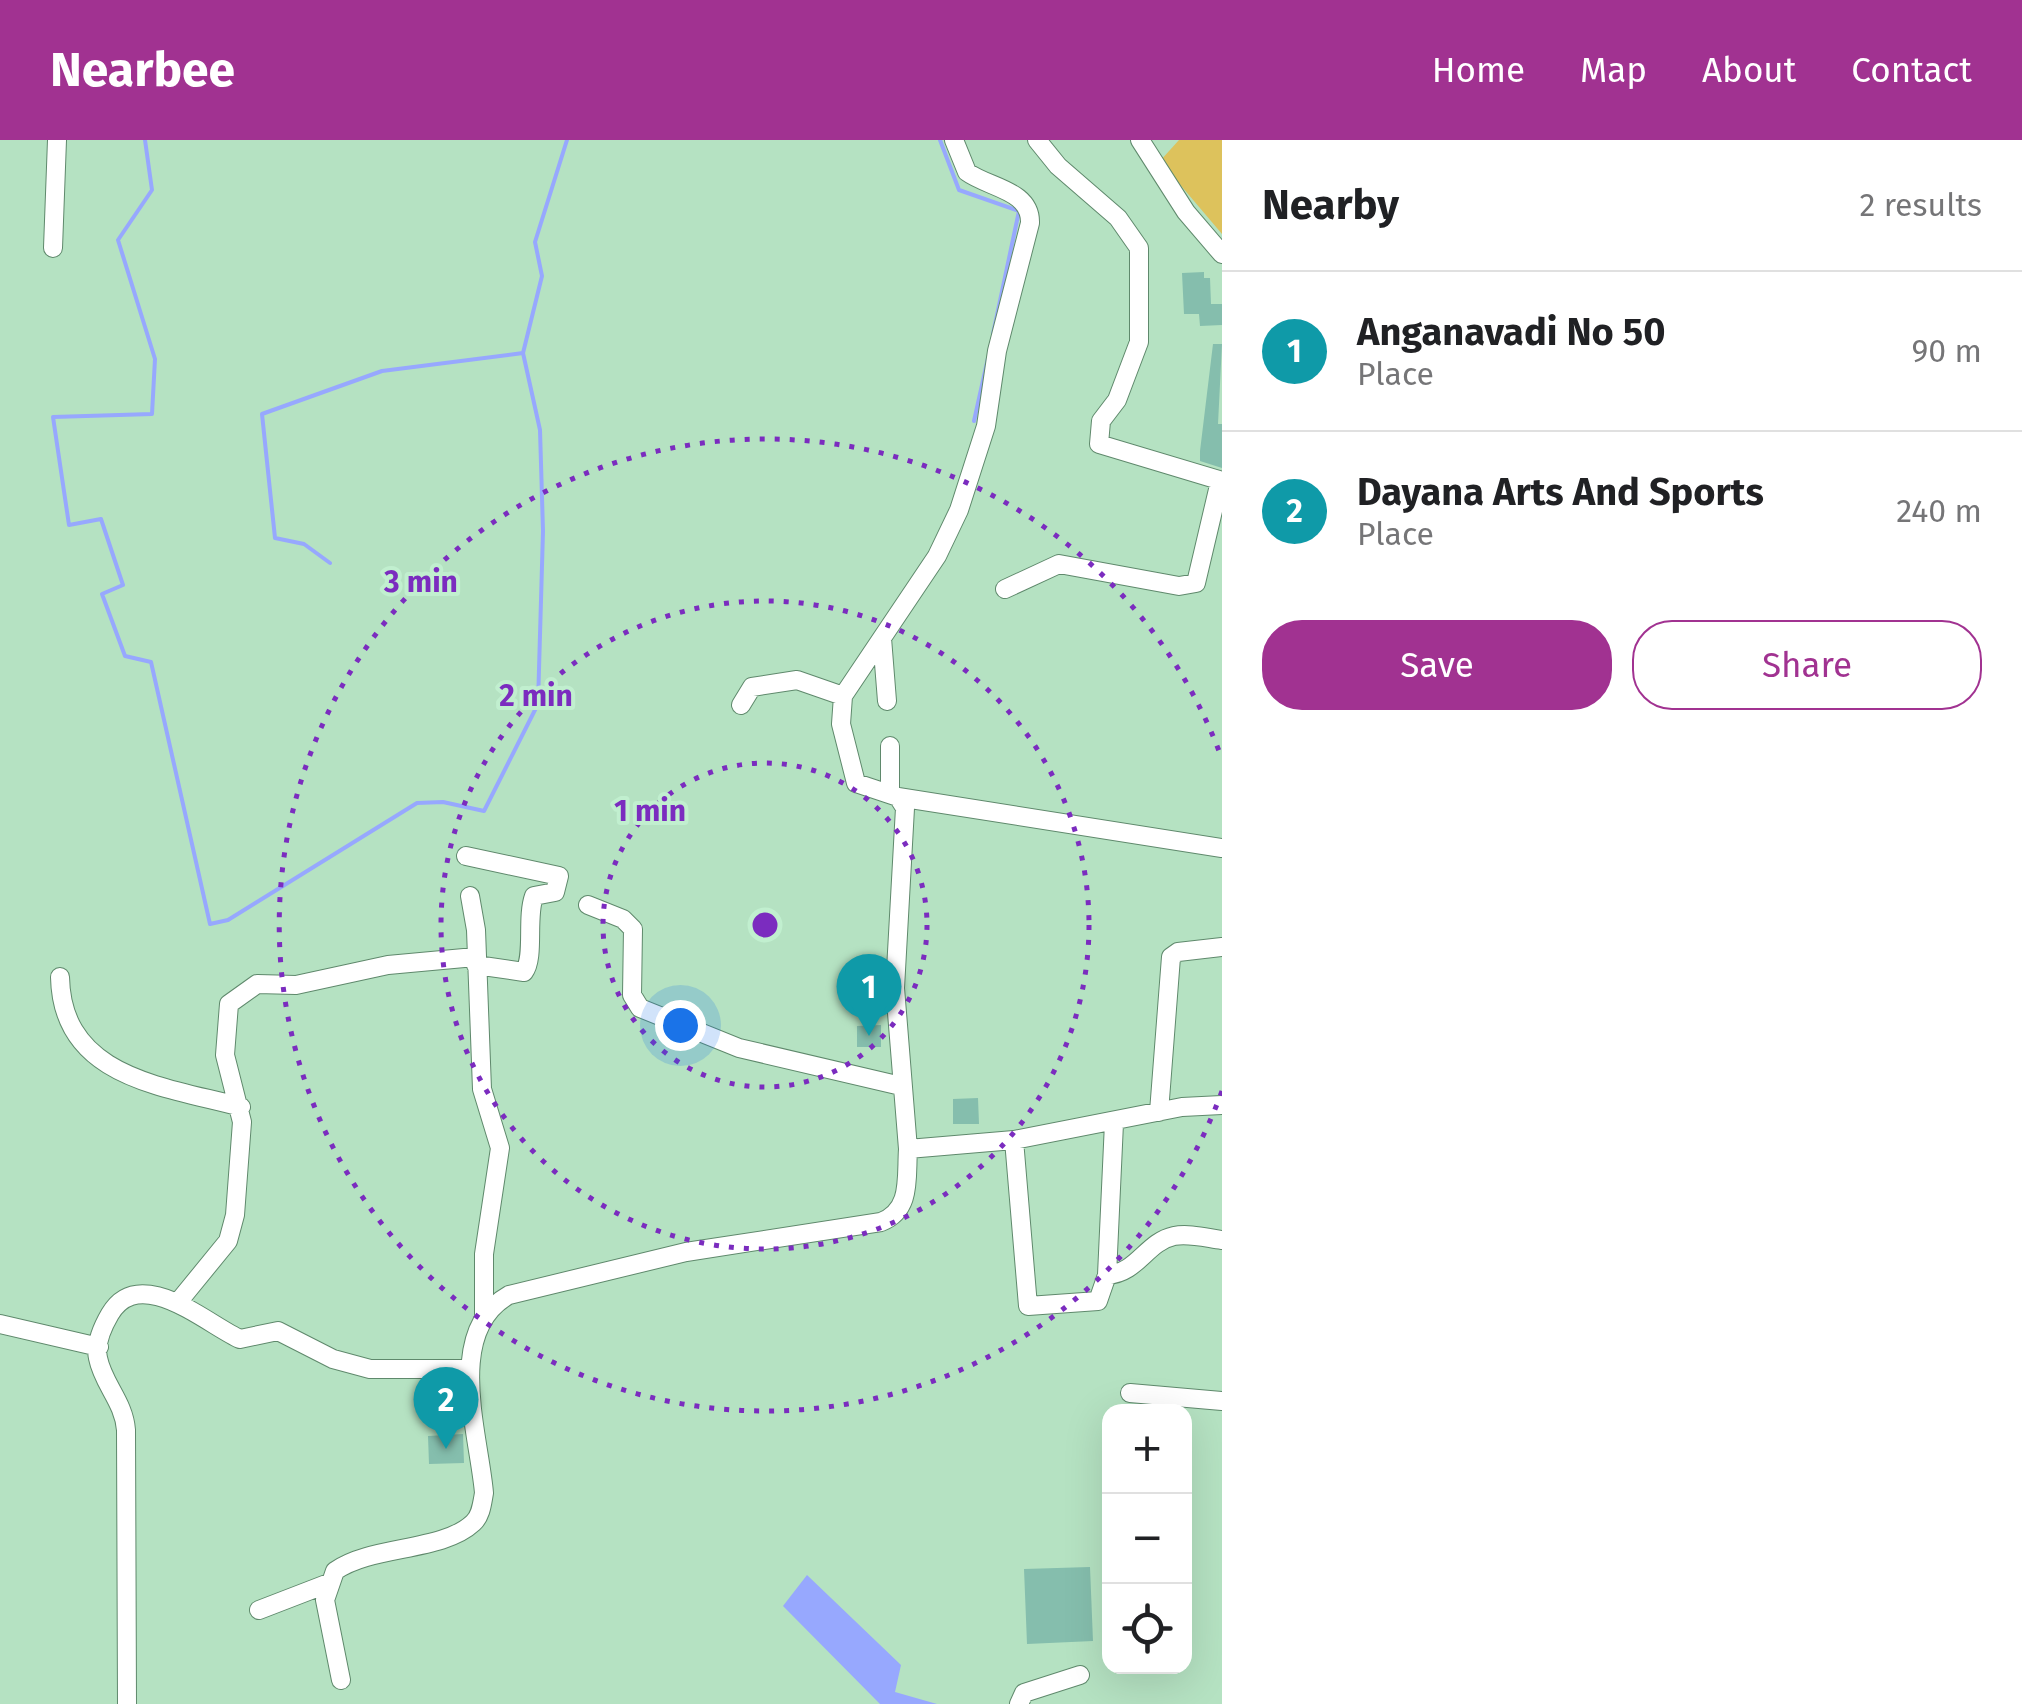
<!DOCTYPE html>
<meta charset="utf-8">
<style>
:root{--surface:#fff;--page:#f2f2f2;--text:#202124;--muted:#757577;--line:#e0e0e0;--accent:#a13291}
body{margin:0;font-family:"Fira Sans",sans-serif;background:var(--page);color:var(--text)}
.controls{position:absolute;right:30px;bottom:30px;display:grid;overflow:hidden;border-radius:20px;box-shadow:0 10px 40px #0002}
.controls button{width:90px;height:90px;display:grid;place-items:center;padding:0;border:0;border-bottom:2px solid var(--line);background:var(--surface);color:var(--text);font:50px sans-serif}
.you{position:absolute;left:680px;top:885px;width:35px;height:35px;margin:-25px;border:8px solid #fff;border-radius:50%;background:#1a73e8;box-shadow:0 0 0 15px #1a73e833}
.badge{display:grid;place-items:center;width:65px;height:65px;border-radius:50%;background:var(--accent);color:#fff;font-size:32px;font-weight:700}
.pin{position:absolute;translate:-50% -82px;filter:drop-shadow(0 2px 5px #0008)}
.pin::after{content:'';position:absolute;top:52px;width:35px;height:30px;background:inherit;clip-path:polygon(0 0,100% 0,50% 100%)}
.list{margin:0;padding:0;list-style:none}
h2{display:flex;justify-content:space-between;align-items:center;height:130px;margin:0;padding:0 40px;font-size:42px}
h2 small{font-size:32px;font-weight:400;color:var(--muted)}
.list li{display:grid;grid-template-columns:65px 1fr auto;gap:30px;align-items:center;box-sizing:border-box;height:160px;padding:0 40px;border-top:2px solid var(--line)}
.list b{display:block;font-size:38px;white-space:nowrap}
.list p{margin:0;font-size:32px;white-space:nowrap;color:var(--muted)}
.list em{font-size:32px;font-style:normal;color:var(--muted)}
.actions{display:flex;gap:20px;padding:30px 40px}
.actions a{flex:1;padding:22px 0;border:2px solid var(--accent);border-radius:40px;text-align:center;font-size:35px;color:var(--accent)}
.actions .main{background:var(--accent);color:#fff}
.icon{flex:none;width:55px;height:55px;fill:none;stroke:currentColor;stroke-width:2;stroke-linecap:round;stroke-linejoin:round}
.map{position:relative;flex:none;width:1222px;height:1564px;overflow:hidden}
header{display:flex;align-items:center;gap:60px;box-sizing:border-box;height:140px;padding:0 50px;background:var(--accent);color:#fff}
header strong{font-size:48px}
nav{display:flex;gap:55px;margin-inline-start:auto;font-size:35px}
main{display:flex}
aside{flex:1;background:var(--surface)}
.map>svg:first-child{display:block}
.green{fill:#ddc25c}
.water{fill:#97a8fe}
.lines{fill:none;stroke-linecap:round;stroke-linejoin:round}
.stream{stroke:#97a8fe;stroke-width:4}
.building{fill:#85bead}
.minor-casing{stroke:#5f896c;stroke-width:20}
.minor{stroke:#fff;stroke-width:18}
.ring{fill:none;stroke:#7b2cbf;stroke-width:5;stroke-dasharray:5 10}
.centre{fill:#7b2cbf;stroke:#c1efcf;stroke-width:5}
.ring-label{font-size:30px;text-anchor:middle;font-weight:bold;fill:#7b2cbf;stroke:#c1efcf;stroke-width:8;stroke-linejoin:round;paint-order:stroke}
</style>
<header>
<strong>Nearbee</strong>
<nav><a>Home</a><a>Map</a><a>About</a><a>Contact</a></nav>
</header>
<main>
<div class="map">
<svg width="1222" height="1564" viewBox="0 0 1222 1564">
<rect width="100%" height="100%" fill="#b5e2c2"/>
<path class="green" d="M 1179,0 L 1222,0 L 1222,94 L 1160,21 Z"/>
<path class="water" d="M 807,1435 L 901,1525 L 895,1552 L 937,1564 L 880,1564 L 783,1466 Z"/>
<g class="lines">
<path class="stream" d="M 145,0 L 152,50 L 118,100 L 155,219 L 152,274 L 53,277 L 69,385 L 101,379 L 123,445 L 102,454 L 125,516 L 151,522 L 210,784 L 228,780 L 417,663 L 443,662 L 484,671 L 538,564 L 543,391 L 540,290 L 523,213 L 542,136 L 535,102 L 567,0
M 940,0 L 959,50 L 1019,71 L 993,194
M 974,281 L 988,218
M 330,423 L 304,404 L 275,398 L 262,274 L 382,231 L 523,213"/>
</g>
<path class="building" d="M 1204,132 L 1204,138 L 1210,138 L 1211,164 L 1222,164 L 1222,185 L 1200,186 L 1199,174 L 1184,174 L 1182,133 Z
M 1213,204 L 1222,204 L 1218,284 L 1222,284 L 1222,328 L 1200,321 L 1200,311 Z
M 881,885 L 881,907 L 857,907 L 857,886 Z
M 978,958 L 979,984 L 953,984 L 953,959 Z
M 463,1294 L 464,1323 L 429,1324 L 428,1296 Z
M 1090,1427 L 1093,1501 L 1027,1504 L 1024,1429 Z"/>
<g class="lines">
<defs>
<path id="minor" d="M 1037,0 L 1058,26 L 1118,78 L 1139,108 L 1139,202 L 1117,260 L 1101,281 L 1099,304 L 1222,341
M 1140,0 L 1186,72 L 1222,114
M 53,108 L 57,0
M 1005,449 L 1059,424 L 1179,446 L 1196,443 L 1220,341
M 882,498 L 887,561
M 741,565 L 752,547 L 797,540 L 843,556
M 890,606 L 890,654
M 898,657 L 1222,708
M 466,716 L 559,736 L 555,752 L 534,756 C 526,778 535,817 524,832 L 476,825
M 470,756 L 476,790 L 482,949 L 500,1008 L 484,1114 L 484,1174
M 588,765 L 623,779 L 633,789 L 632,855 L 640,868 L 739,908 L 901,946
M 60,837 C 62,938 163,946 241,967
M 1159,972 L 1171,817 L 1178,812 L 1222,807
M 1014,1000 L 1028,1166 L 1098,1161 L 1107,1135 C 1138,1133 1146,1102 1174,1096 C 1189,1093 1207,1098 1222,1100
M 908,1009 L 895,848 L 905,668 L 898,657 L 856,643 L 841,584 L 843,556 L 937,416 L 959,370 L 986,286 L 997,211 L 1030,83 C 1031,50 989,48 967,32 L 954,0
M 1107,1135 L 1114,983
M 179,1161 L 228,1101 L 235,1075 L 242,982 L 225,915 L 229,864 L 257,844 L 296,845 L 388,825 L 475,817
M 0,1184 L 99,1207
M 1130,1253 L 1222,1261
M 259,1470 L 329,1443
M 341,1540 L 325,1460 L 335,1431 C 372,1405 442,1412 473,1383 C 481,1376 482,1364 484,1353 C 479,1294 444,1191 509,1155 L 686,1112 L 881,1082 C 912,1070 906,1038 908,1009 L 1014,1000 L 1182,967 L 1222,965
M 127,1564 L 126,1290 C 124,1262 103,1244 98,1218 C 95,1204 103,1186 110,1174 C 140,1123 208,1185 240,1199 L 278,1191 L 333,1219 L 370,1229 L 470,1229
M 1019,1564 L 1024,1553 L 1080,1535"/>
</defs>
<use href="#minor" class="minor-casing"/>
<use href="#minor" class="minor"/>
</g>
<g class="ring">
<circle cx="765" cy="785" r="162"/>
<circle cx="765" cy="785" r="324"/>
<path d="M1222 951A486 486 0 1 1 1222 619"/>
</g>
<circle cx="765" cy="785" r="15" class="centre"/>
<g class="ring-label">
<text x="421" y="452">3 min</text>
<text x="536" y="566">2 min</text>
<text x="650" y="681">1 min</text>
</g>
</svg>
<div class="controls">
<button>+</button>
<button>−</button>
<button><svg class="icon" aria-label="locate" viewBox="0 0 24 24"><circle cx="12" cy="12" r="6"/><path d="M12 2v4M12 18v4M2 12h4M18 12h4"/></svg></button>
</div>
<div class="you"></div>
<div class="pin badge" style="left:869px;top:896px;background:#0f9aa8">1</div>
<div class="pin badge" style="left:446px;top:1309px;background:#0f9aa8">2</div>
</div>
<aside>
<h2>Nearby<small>2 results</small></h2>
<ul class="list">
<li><span class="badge" style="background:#0f9aa8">1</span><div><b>Anganavadi No 50</b><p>Place</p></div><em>90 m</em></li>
<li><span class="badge" style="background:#0f9aa8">2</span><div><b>Dayana Arts And Sports</b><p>Place</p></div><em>240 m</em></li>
</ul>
<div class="actions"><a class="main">Save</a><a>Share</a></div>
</aside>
</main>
